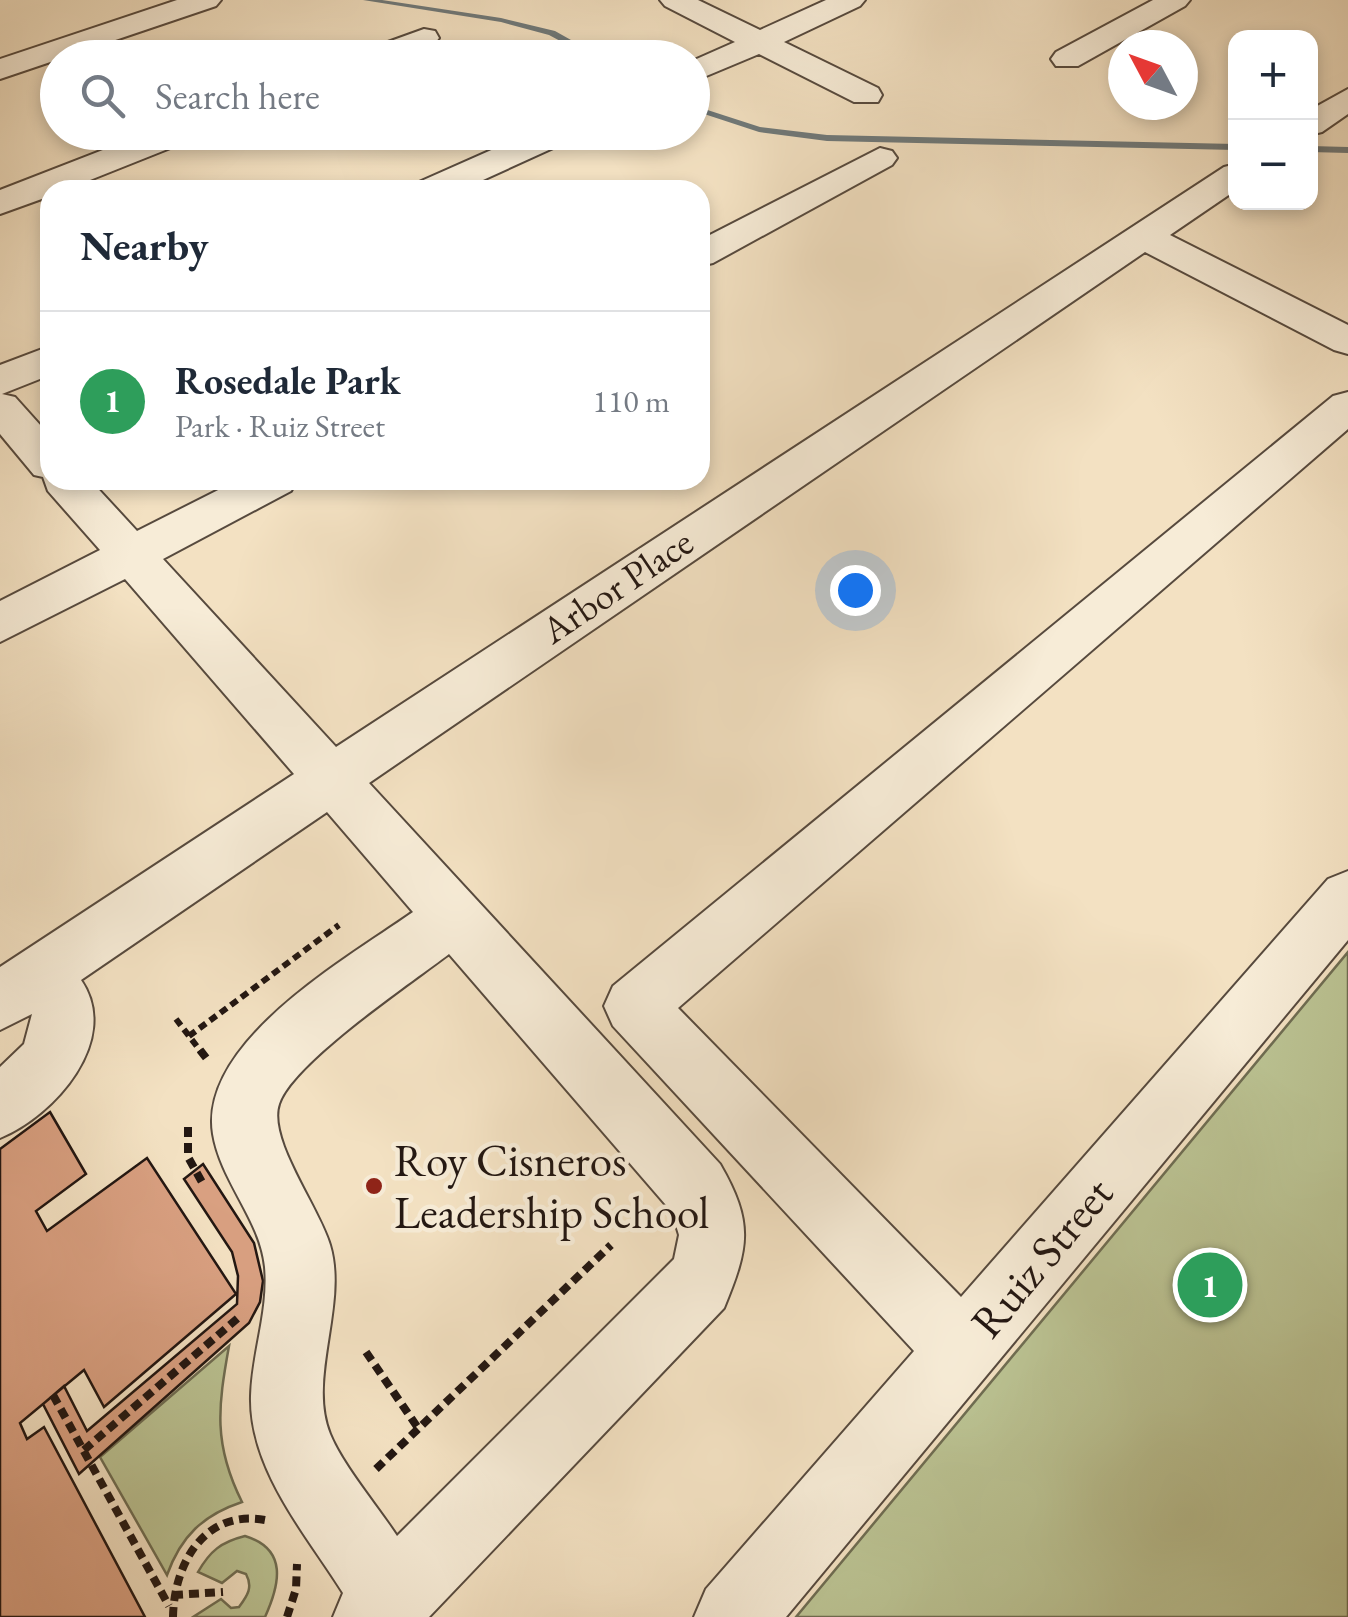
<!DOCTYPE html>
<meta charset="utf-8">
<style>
:root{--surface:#fff;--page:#f2f2f3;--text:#1f2937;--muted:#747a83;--line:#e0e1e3;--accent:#8f2418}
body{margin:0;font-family:"EB Garamond",serif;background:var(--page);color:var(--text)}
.controls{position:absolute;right:30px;top:30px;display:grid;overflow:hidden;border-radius:20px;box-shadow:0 5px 15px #0003}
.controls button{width:90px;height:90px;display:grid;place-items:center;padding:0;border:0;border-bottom:2px solid var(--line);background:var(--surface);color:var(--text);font:50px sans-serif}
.compass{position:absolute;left:1108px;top:30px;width:90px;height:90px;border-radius:50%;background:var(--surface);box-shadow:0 5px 15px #0003;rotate:311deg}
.you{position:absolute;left:855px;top:590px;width:35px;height:35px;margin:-25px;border:8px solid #fff;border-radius:50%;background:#1a73e8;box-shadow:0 0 0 15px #1a73e833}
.badge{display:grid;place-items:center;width:65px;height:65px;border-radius:50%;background:var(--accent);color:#fff;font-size:32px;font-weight:700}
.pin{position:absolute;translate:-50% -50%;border:5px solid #fff;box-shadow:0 2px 10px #0006}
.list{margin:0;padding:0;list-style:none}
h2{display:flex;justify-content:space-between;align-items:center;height:130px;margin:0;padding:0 40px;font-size:42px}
h2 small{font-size:32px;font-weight:400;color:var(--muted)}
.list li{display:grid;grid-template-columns:65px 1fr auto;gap:30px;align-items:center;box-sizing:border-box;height:180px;padding:0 40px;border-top:2px solid var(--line)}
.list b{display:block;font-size:38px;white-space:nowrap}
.list p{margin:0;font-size:32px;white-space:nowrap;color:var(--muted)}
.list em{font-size:32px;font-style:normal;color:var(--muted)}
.icon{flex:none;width:55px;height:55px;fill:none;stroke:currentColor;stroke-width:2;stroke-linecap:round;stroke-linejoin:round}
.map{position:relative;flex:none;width:1348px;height:1617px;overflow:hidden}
.search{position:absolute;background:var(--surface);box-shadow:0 5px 15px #0003;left:40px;top:40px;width:670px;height:110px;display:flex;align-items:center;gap:25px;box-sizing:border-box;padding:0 35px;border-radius:55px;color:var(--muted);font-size:38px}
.panel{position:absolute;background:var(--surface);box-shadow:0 5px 15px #0003;left:40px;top:180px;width:670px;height:310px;border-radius:30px}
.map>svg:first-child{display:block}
.green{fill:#bbc393;stroke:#6f6d52;stroke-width:2.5}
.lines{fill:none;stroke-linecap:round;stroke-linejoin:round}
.stream{fill:#6f797a;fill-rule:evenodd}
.building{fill:#d9a081;stroke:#231712;stroke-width:2.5}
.minor-casing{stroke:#574a3e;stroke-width:4}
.path-far1{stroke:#231712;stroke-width:6;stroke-dasharray:8 5;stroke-linecap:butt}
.path{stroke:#231712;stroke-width:8;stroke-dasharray:10 6;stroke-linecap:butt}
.minor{fill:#f7ecd7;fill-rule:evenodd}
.poi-dot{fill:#8f2418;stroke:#f7ecd7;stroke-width:4}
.labels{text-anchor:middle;stroke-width:9;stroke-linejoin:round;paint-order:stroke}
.street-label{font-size:38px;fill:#231712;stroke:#f7ecd7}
.near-poi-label{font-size:45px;fill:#231712;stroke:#f7ecd7;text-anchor:start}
.near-street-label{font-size:45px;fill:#231712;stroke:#f7ecd7}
</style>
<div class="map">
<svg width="1348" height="1617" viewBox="0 0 1348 1617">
<rect width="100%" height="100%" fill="#f3e1c2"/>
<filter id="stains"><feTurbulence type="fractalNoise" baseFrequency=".002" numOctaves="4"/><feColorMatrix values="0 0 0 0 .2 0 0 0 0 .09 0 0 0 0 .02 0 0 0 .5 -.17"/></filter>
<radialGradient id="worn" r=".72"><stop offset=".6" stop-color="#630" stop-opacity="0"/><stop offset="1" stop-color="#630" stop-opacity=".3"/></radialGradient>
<path class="green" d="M 1348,952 L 1348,1617 L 796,1617 Z
M 229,1346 C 218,1407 213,1444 242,1502 C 203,1515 181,1536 167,1575 L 100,1457 Z
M 245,1536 C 288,1549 280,1584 265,1617 L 193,1617 L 221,1599 L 231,1608 L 239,1607 C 248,1595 253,1587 246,1574 L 237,1571 L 222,1583 L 198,1572 C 210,1551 221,1542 245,1536 Z"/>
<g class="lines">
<path class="stream" d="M 363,0 L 382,0 L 501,18 L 555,31 L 603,58 L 592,58 L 549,35 L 501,22 Z
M 692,105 L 760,127 L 827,135 L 1236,144 L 1236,150 L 827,141 L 759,132 L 692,110 Z
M 1310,146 L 1348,147 L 1348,153 L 1310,152 Z"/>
</g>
<path class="building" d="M 50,1112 L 86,1174 L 36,1211 L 47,1231 L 147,1158 L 236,1294 L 104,1407 L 84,1370 L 20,1423 L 27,1439 L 44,1427 L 145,1617 L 0,1617 L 0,1149 Z
M 203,1164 L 254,1243 L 263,1281 L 260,1302 L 249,1323 L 79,1474 L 43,1404 L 64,1386 L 87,1431 L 237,1304 L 238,1276 L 232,1252 L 184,1179 Z"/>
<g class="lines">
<defs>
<path id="minor" d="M 177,0 L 221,0 L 216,6 L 0,79 L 0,59 Z
M 660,0 L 698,0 L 760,30 L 826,0 L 865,0 L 860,6 L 784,42 L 878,88 L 882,95 L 878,102 L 854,102 L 759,54 L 692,82 L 692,61 L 735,42 L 665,6 Z
M 1153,0 L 1190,0 L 1185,6 L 1078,66 L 1056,66 L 1051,59 L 1056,52 Z
M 424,29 L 435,31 L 439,38 C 422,61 385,58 359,58 L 363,51 Z
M 1348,89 L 1348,114 L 1322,132 L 1310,135 L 1310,110 Z
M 149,132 L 198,132 L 193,139 L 65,190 L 50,190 L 50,196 L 0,214 L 0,190 Z
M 532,132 L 578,132 L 573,139 L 461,190 L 414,190 L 419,182 Z
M 880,148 L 892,151 L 897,158 L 892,165 L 713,263 L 700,266 L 700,240 Z
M 1236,164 L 1236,190 L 1170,235 L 1348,325 L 1348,354 L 1334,350 L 1145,252 L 369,783 L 720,1164 C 754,1223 749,1247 724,1308 L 429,1617 L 333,1617 L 343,1593 C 306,1534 249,1469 251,1396 C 252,1353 269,1311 265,1267 C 260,1219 221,1182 213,1134 C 198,1042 349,957 413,912 L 327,812 L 81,980 C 122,1040 54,1116 0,1138 L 0,1067 L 24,1044 L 32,1014 L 0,1030 L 0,967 L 294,774 L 125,579 L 0,642 L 0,601 L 100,550 L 48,491 L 43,477 L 34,475 L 0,434 L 0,365 L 50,346 L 50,375 L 2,394 L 15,397 L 50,436 L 50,480 L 90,480 L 137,531 L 238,480 L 297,480 L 291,491 L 163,559 L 336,747 L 1224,167 ZM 449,954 L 672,1212 L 679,1235 L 674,1259 L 397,1536 C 378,1507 342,1464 330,1434 C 307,1378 348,1305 330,1245 C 319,1207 267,1139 279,1104 C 292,1063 411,983 449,954 Z
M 1348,392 L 1348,429 L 678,1008 L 961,1297 L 1328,879 L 1348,871 L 1348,940 L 786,1617 L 694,1617 L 706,1589 L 914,1351 L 613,1026 L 604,1006 L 613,986 L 1333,396 Z"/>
</defs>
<use href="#minor" class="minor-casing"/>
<path class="path-far1" d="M 176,1019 L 202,1053
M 189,1036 L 339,925"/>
<path class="path" d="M 200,1050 L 207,1059
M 188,1127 L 188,1157 L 203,1184
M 366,1352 L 418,1428
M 53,1395 L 169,1606
M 84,1450 L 238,1318
M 376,1469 L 611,1245
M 173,1595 L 223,1592
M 173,1617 C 174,1563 205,1509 265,1520
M 287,1617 L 296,1589 L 297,1564"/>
<use href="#minor" class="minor"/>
</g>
<circle class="poi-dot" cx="374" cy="1186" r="10"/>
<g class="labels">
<g class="street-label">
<text transform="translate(617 586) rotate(-34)" y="13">Arbor Place</text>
</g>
<g class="near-poi-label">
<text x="394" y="1176">Roy Cisneros<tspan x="394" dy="52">Leadership School</tspan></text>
</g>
<g class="near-street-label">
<text transform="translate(1041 1257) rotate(-50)" y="16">Ruiz Street</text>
</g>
</g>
<rect width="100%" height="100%" filter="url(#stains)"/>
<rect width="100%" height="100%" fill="url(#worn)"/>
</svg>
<div class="controls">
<button>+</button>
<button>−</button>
</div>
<svg class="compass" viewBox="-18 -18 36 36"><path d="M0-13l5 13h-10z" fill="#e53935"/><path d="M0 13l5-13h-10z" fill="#747a83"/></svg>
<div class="you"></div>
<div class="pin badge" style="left:1210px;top:1285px;background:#2e9e5b">1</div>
<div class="search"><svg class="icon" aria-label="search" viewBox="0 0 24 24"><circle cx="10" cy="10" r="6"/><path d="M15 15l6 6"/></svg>Search here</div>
<section class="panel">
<h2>Nearby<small></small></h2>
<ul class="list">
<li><span class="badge" style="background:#2e9e5b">1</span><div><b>Rosedale Park</b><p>Park · Ruiz Street</p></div><em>110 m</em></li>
</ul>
</section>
</div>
